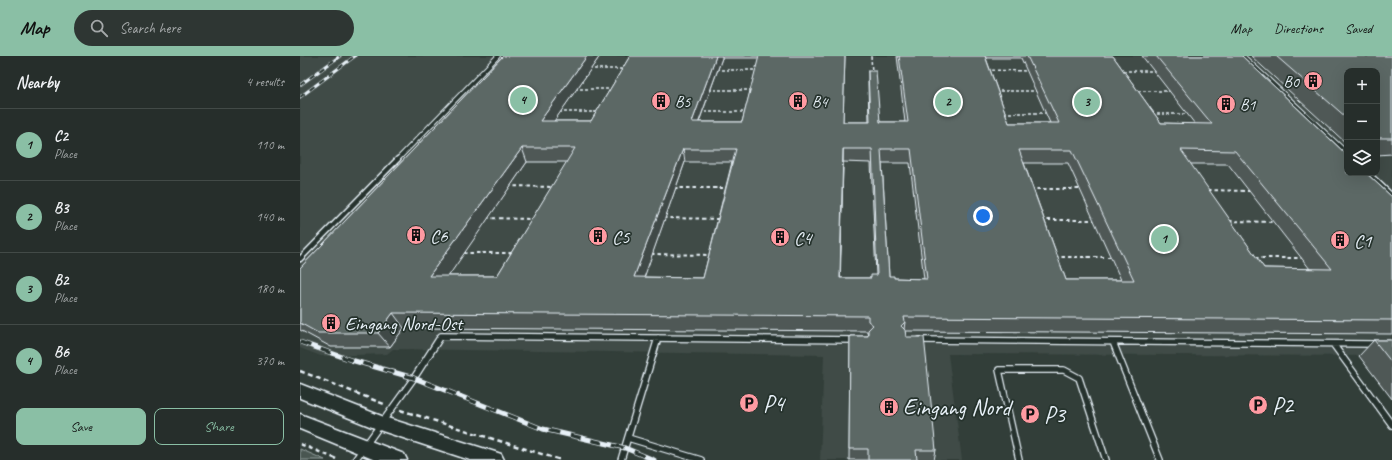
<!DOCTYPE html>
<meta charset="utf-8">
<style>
:root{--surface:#262e2b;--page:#2e3633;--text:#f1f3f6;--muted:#a4a8a9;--line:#424a47;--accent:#8abfa5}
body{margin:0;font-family:Caveat,sans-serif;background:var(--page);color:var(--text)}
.controls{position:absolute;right:12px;top:12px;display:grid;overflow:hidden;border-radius:8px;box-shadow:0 4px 16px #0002}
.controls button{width:36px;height:36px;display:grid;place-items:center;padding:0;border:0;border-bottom:1px solid var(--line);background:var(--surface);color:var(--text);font:20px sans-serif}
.you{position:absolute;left:683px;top:160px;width:14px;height:14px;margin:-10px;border:3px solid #fff;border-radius:50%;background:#1a73e8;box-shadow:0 0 0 6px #1a73e833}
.badge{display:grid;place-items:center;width:26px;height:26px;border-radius:50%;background:var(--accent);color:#111;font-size:13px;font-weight:700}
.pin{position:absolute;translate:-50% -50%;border:2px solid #fff;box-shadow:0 1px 4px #0006}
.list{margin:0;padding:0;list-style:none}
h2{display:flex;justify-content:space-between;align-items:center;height:52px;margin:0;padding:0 16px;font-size:17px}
h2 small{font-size:13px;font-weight:400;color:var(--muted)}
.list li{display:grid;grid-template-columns:26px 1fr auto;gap:12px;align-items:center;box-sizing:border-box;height:72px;padding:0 16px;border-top:1px solid var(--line)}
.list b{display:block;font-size:15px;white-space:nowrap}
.list p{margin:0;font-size:13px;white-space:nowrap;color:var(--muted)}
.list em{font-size:13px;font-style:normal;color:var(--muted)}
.actions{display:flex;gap:8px;padding:12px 16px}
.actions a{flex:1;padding:9px 0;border:1px solid var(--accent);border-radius:8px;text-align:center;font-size:14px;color:var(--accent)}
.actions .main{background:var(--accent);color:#111}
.icon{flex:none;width:22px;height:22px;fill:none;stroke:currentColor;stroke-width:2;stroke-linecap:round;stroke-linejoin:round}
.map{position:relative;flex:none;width:1092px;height:404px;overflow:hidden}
header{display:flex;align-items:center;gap:24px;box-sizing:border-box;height:56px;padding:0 20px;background:var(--accent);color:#111}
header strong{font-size:19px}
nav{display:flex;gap:22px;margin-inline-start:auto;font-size:14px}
.search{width:280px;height:36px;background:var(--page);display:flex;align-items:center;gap:10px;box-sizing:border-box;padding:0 14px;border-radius:22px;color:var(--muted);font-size:15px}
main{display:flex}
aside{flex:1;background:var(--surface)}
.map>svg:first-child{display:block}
.built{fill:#3f4b46;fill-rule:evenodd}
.green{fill:#495651;stroke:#98a4a4}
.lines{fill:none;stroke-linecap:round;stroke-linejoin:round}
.lane-far2-casing{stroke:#e8f1f8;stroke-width:5.5}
.lane-far1-casing{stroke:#e8f1f8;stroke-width:7}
.lane-casing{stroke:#e8f1f8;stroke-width:8}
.secondary-casing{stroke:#e8f1f8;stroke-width:3}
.path-far2{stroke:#e8f1f8;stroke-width:1.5;stroke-dasharray:3 2;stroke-linecap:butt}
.path-far1{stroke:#e8f1f8;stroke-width:2;stroke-dasharray:3.5 3;stroke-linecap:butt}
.path{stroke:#e8f1f8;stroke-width:2.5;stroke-dasharray:5 3.5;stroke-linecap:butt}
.lane-far2{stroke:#26332d;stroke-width:3.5}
.lane-far1{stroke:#26332d;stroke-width:4}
.lane{stroke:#26332d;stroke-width:5.5}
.secondary{fill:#26332d;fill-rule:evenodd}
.rail-far1-casing{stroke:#e8f1f8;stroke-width:3}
.rail-casing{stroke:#e8f1f8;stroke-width:5}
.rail-far1{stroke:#26332d;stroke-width:2;stroke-dasharray:6;stroke-linecap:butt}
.rail{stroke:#26332d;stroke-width:3.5;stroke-dasharray:11;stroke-linecap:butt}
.wall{fill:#4f5957;stroke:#e8f1f8;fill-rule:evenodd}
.shaded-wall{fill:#404947;stroke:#e8f1f8}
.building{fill:#5c6865;stroke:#e8f1f8;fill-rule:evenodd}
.labels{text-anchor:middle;stroke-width:3.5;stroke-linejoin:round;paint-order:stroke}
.far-poi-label{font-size:16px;fill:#e8f1f8;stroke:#26332d;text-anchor:start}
.poi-label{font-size:19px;fill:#e8f1f8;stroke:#26332d;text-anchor:start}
.near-poi-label{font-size:23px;fill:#e8f1f8;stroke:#26332d;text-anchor:start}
</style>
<header>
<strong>Map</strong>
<div class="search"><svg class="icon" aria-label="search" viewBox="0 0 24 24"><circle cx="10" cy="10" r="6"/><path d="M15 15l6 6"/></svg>Search here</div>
<nav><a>Map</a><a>Directions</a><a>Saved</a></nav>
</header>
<main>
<aside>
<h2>Nearby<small>4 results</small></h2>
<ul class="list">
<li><span class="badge">1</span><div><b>C2</b><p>Place</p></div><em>110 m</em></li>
<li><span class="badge">2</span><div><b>B3</b><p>Place</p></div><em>140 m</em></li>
<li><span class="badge">3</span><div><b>B2</b><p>Place</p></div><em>180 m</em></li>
<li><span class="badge">4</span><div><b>B6</b><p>Place</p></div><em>370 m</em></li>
</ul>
<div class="actions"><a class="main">Save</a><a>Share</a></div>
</aside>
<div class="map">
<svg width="1092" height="404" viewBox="0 0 1092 404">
<rect width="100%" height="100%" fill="#323e39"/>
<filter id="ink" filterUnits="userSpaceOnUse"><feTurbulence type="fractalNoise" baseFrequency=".025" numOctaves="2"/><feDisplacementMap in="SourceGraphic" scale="8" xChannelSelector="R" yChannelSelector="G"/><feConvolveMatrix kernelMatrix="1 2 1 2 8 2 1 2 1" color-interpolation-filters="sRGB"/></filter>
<g filter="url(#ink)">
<path class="built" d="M 0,0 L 1092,0 L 1092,300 L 648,298 L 662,404 L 520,404 L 524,299 L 93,293 L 87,298 L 21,300 L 0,292 ZM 1047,15 L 1077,15 L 1077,117 L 1047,117 Z"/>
<path class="green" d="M 0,393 L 25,404 L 0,404 Z"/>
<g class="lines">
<defs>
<path id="lane-far2" d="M 944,1 L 1047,97
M 97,104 L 198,0"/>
<path id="lane-far1" d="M 1068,117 L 1092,140
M 0,203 L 98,103"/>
<path id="lane" d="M 620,284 L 1074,288
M 813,286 L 860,404
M 1033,288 L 1092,369
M 328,382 L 401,404
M 55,404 L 114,322 L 141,280 L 555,284
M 321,404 L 358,282
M 719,404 L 699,314 L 764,314 L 779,322 L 806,404"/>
<path id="secondary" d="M 0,328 L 84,361 L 195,396 L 201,398 L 204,404 L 170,404 L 82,375 L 0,342 Z
M 0,358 L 104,398 L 107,404 L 75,404 L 0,373 Z"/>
</defs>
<use href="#lane-far2" class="lane-far2-casing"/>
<use href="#lane-far1" class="lane-far1-casing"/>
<use href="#lane" class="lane-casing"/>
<use href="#secondary" class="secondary-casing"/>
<path class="path-far2" d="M 571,0 L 572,17
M 289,13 L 324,13
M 416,14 L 457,14
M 687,14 L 727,15
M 823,15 L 855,15
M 275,33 L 311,33
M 409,34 L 453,34
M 695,35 L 737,35
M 838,35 L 871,35
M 259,56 L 299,56
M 400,56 L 446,56
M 704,57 L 748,57
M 852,58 L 890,58"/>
<path class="path-far1" d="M 208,130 L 253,131
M 374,132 L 428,132
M 730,133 L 782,133
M 908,134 L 949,135
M 186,162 L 233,163
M 363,162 L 421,163
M 741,164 L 795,164
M 929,165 L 975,166
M 163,197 L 212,197
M 351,198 L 411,199
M 755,201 L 813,201
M 955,202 L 1004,202"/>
<path class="path" d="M 0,315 L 84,348
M 100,354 L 261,404
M 0,388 L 39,404"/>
<use href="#lane-far2" class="lane-far2"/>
<use href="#lane-far1" class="lane-far1"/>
<use href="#lane" class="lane"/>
<use href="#secondary" class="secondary"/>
<defs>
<path id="rail-far1" d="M 0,29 L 40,0
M 0,41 L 55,0"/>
<path id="rail" d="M 0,286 L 51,304 L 114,322 L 243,373 L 325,392 L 354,404"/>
</defs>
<use href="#rail-far1" class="rail-far1-casing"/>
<use href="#rail" class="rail-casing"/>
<use href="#rail-far1" class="rail-far1"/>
<use href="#rail" class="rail"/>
</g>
<path class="wall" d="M 203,0 L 300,0 L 254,65 L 291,65 L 330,0 L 545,0 L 543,66 L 569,66 L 568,27 L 568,15 L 580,66 L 605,66 L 597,0 L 813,0 L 861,67 L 895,68 L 842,0 L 942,0 L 1092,141 L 1092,278 L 606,275 L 606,281 L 636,394 L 634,404 L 549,404 L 550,280 L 568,280 L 567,275 L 104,272 L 90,291 L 31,291 L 0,274 L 0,212 ZM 422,2 L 459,2 L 442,66 L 399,66 ZM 686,2 L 721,2 L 750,67 L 709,67 ZM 227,106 L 267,106 L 197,220 L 148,220 ZM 385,106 L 432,106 L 403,222 L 344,221 ZM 543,106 L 571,107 L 576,219 L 571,222 L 540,222 ZM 582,107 L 610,107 L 624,223 L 594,222 L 589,220 ZM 724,107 L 768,107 L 821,224 L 766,224 ZM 890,108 L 928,108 L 1010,213 L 964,212 Z
M 951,0 L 1092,0 L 1092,98 L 1077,99 L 1077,15 L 1047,15 L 1047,88 Z
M 1074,284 L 1092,284 L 1092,343 L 1059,300 Z"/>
<path class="shaded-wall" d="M 287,0 L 300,0 L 245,78 L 240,65 Z
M 416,0 L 422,0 L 422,2 L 394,79 L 392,66 Z
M 222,92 L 227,106 L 139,234 L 129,220 Z
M 383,93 L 385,106 L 339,236 L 334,221 Z
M 543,93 L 543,106 L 540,237 L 540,222 Z
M 93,257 L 104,272 L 90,291 L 78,277 Z
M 605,266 L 603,280 L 601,270 Z"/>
<path class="building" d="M 203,0 L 287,0 L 240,65 L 291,65 L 330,0 L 416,0 L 392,66 L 442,66 L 459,0 L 545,0 L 543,66 L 570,66 L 568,15 L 576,15 L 580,66 L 608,66 L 599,0 L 685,0 L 709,67 L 759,67 L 727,0 L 813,0 L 861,67 L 912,68 L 856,0 L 942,0 L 1047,99 L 1047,117 L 1066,117 L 1092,141 L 1092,264 L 604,261 L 605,266 L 601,270 L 605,274 L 606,281 L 624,281 L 636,394 L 616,394 L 617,404 L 568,404 L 568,393 L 549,393 L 550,280 L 568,280 L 568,274 L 573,269 L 568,265 L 568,260 L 93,257 L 78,277 L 18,277 L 0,267 L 0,212 ZM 222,92 L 275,92 L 197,220 L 129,220 ZM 383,93 L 436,93 L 403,222 L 334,221 ZM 543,93 L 572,93 L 577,219 L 571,219 L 571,222 L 540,222 ZM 581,93 L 611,93 L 627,223 L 594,222 L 594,220 L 589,220 ZM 719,94 L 772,94 L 834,224 L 766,224 ZM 881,94 L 935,95 L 1032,213 L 964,212 Z
M 976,0 L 1092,0 L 1092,82 L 1077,82 L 1077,15 L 1047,15 L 1047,62 Z
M 1074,284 L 1092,284 L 1092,307 Z"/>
</g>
<defs>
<symbol id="building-disc" viewBox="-11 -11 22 22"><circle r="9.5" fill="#ff9aa2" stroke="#26332d"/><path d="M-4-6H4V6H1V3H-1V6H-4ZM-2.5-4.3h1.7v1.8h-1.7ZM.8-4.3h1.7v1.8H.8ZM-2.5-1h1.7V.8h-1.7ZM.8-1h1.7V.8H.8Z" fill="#111"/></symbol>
<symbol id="parking-disc" viewBox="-11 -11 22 22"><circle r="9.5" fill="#ff9aa2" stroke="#26332d"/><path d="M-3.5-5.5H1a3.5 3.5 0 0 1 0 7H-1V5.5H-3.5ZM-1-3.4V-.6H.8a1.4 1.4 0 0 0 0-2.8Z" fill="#111"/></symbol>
</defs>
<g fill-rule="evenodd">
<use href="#building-disc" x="1002" y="14" width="22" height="22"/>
<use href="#building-disc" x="350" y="34" width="22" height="22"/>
<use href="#building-disc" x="487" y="34" width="22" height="22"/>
<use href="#building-disc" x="915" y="37" width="22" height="22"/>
<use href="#building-disc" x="105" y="168" width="22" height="22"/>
<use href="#building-disc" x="287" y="169" width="22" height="22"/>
<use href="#building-disc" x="469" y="170" width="22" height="22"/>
<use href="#building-disc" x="1029" y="173" width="22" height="22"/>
<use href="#building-disc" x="20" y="256" width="22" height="22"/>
<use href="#parking-disc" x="438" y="336" width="22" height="22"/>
<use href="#parking-disc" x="947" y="338" width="22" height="22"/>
<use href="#building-disc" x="578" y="340" width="22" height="22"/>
<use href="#parking-disc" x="719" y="347" width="22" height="22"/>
</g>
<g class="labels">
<g class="far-poi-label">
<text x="999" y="31" text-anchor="end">B0</text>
<text x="375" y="51">B5</text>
<text x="512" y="51">B4</text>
<text x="940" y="54">B1</text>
</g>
<g class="poi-label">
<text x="130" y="186">C6</text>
<text x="312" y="187">C5</text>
<text x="494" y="188">C4</text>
<text x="1054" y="191">C1</text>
<text x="45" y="274">Eingang Nord-Ost</text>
</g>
<g class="near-poi-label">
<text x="463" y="355">P4</text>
<text x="972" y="357">P2</text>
<text x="603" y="359">Eingang Nord</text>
<text x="744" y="366">P3</text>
</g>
</g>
</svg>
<div class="controls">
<button>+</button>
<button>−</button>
<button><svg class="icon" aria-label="layers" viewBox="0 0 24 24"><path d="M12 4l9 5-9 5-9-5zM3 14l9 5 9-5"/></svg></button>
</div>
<div class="you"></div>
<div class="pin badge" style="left:864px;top:183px">1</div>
<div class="pin badge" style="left:648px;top:46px">2</div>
<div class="pin badge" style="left:787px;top:46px">3</div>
<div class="pin badge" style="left:223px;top:44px">4</div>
</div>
</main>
